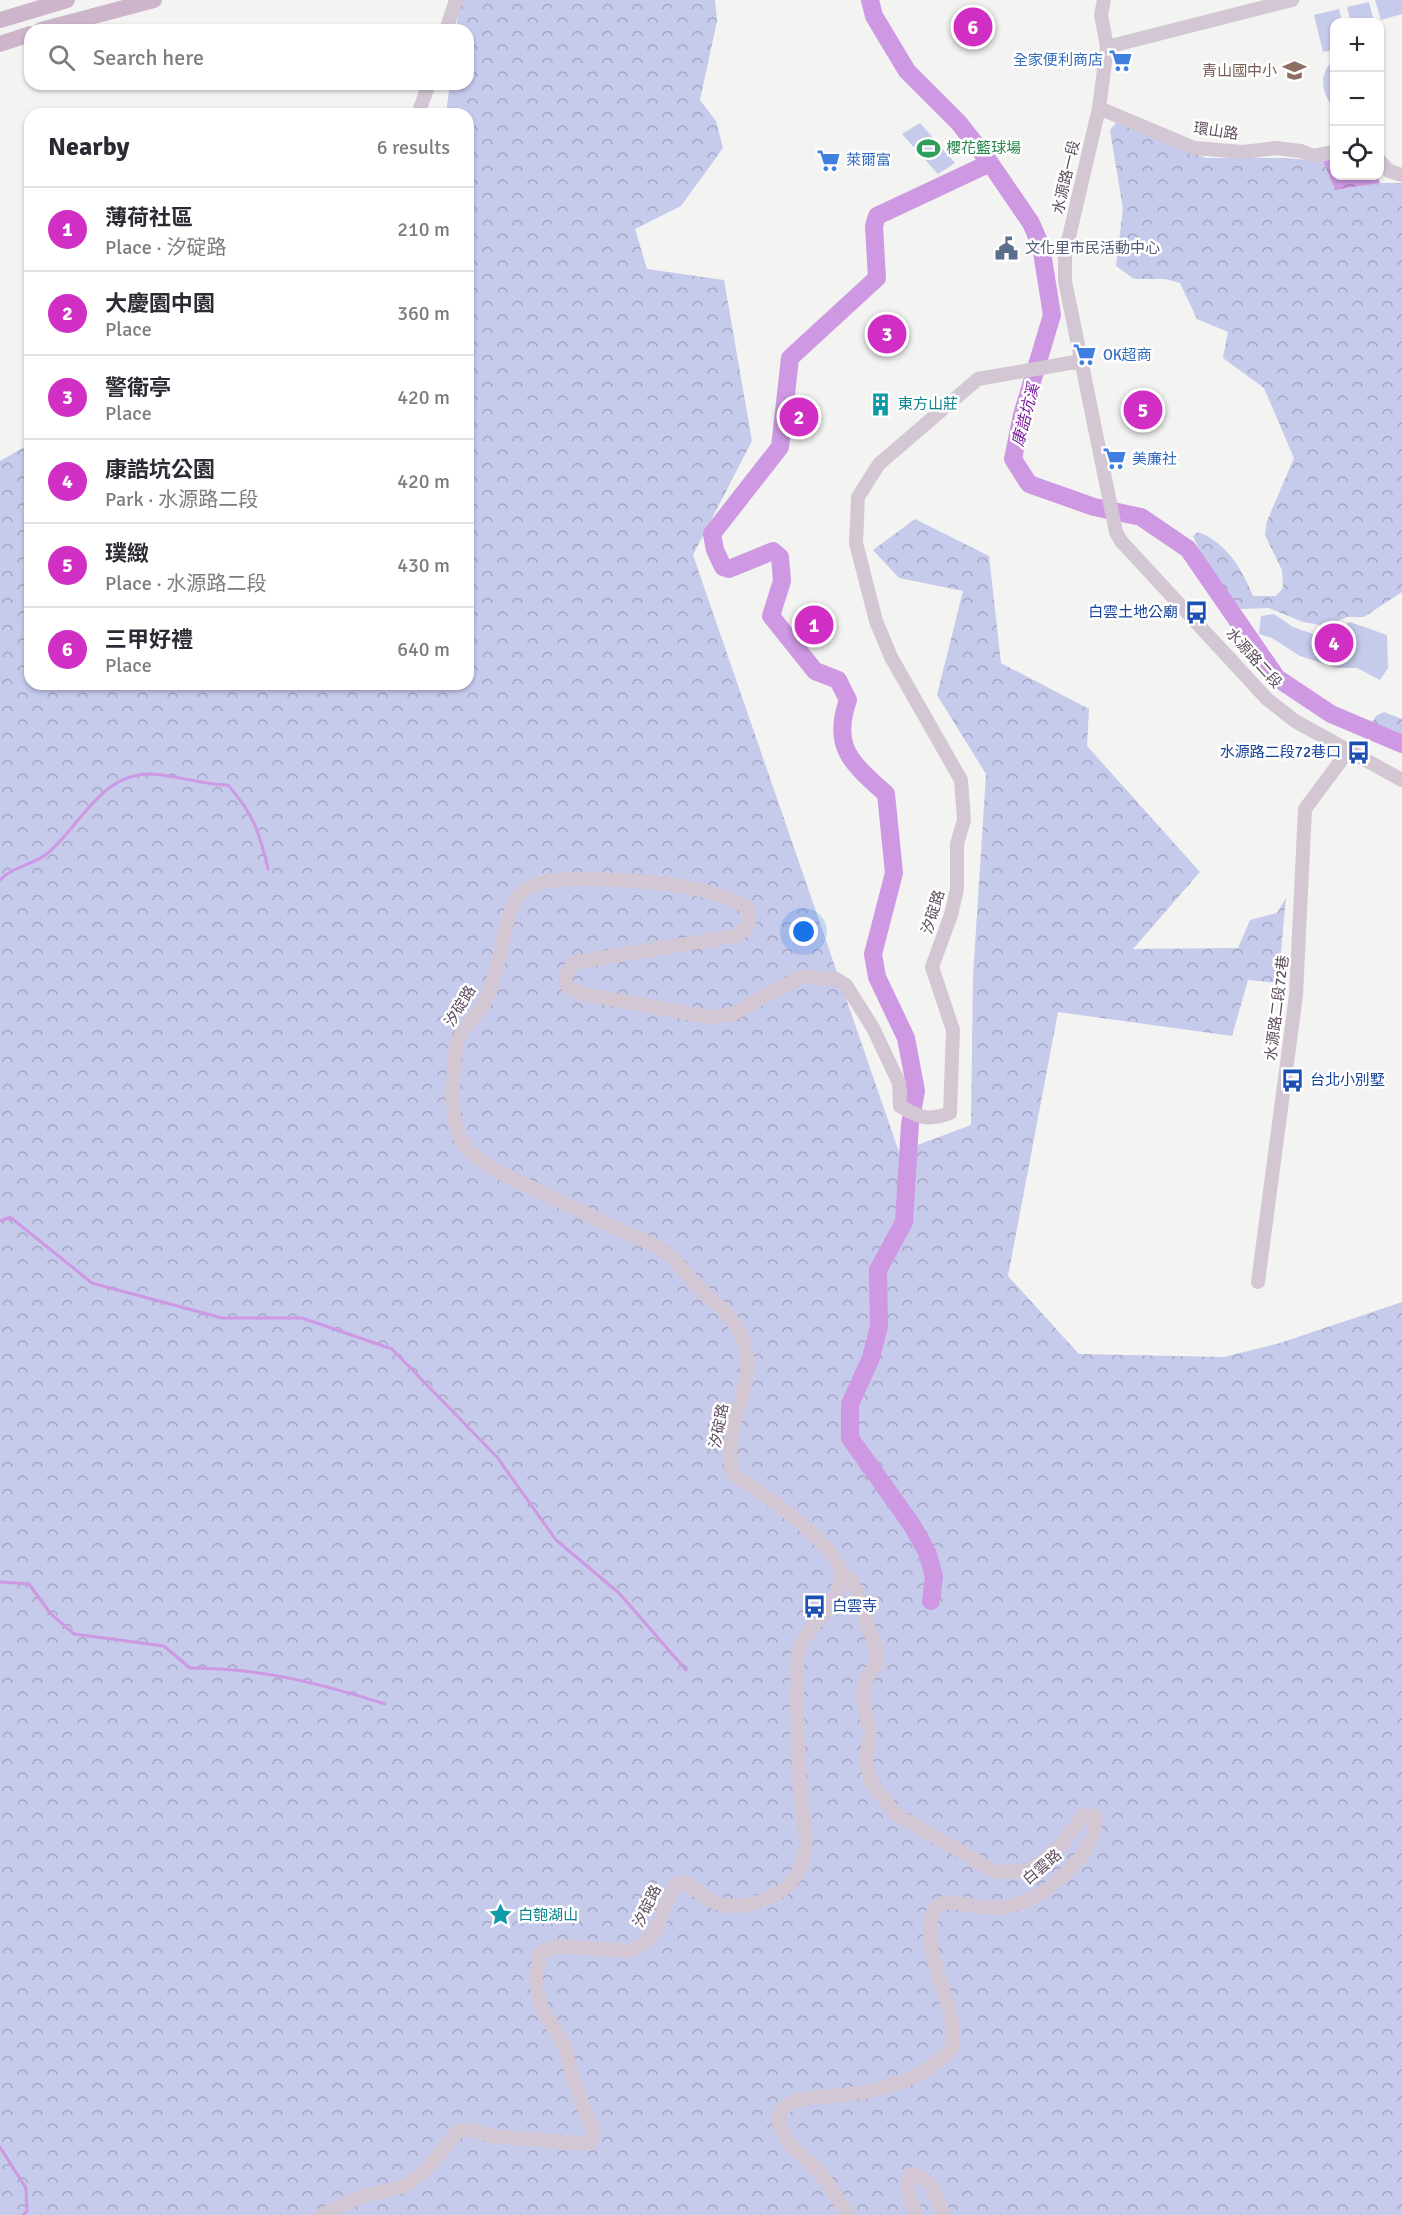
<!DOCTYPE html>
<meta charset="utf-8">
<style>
:root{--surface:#fff;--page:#f7f7f7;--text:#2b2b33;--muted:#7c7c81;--line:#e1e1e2;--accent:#d12fc4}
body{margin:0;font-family:Signika,"Noto Sans TC",sans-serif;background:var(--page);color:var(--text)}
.controls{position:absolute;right:18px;top:18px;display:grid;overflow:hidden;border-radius:12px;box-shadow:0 2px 4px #0004}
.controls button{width:54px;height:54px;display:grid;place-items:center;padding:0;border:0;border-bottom:2px solid var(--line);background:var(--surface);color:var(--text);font:30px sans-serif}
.you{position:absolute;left:804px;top:932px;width:21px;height:21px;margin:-15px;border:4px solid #fff;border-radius:50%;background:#1a73e8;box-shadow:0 0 0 9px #1a73e833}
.badge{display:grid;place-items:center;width:39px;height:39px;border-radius:50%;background:var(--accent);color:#fff;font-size:20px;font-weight:700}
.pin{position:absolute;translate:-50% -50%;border:3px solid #fff;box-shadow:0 2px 6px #0006}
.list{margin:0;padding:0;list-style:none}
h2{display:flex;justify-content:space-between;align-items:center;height:78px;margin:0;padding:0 24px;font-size:26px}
h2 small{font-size:20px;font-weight:400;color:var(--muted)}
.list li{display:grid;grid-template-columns:39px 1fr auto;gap:18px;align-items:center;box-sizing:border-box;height:84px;padding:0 24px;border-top:2px solid var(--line)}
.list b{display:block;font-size:22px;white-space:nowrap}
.list p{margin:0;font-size:20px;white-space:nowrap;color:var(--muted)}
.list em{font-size:20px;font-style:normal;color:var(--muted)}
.icon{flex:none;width:33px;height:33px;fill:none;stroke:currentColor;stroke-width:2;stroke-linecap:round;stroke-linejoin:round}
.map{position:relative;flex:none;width:1402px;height:2215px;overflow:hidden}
.search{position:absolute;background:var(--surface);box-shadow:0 2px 4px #0004;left:24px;top:24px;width:450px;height:66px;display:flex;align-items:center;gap:15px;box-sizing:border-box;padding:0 21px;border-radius:18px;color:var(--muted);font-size:22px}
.panel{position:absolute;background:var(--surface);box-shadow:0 2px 4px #0004;left:24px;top:108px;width:450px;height:582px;border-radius:18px}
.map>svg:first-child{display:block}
.forest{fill:url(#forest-crowns)}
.green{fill:#c6caeb}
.water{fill:url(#water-waves)}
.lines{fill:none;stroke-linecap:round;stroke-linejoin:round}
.stream{stroke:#ce98e3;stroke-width:3}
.river{stroke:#ce98e3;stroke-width:18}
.minor{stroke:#d4c7d4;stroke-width:14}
.major{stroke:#cdb5cc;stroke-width:16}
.labels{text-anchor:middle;stroke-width:5;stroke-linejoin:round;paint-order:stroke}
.shop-label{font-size:15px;fill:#366cbe;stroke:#fff;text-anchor:start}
.education-label{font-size:15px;fill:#785e54;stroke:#fff;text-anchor:end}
.street-label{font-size:15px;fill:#5d4b5d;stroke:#fff}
.leisure-label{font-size:15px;fill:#27864d;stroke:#fff;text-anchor:start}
.service-label{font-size:15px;fill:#4e5e75;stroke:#fff;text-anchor:start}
.culture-label{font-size:15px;fill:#0d838f;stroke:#fff;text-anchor:start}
.transit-label{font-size:15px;fill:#164399;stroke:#fff;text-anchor:end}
.water-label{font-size:16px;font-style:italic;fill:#7a1d9e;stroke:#fff}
</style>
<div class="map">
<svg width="1402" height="2215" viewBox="0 0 1402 2215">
<defs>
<pattern id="forest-crowns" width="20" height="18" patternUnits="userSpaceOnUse" patternTransform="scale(1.5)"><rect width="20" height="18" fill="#c6caeb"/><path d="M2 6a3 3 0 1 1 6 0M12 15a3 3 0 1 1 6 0" fill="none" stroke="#a4a6c2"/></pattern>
<pattern id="water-waves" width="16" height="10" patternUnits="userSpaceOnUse" patternTransform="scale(1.5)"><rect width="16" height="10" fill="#ce98e3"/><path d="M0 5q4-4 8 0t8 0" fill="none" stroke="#aa7ebb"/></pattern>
</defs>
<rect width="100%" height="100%" fill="#f3f3f2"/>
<path class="forest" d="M 460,0 L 715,0 L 717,21 L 700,100 L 716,121 L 723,148 L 681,206 L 635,229 L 647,269 L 724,280 L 752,441 L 693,555 L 899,1152 L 971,1125 L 973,976 L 986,774 L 937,695 L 963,591 L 899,578 L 873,550 L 915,519 L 989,556 L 1001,663 L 1089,709 L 1087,746 L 1200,872 L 1133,949 L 1238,948 L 1250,920 L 1277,913 L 1286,898 L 1278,983 L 1248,980 L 1232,1036 L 1058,1012 L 1008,1276 L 1079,1354 L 1224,1357 L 1280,1343 L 1402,1302 L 1402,2215 L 0,2215 L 0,461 L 30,444 L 30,684 L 468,684 L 468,114 L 446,114 L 450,84 L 468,84 L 468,30 L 456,30 Z
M 1116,123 L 1127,124 L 1168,144 L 1206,158 L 1285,158 L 1323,161 L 1335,190 L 1380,183 L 1402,183 L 1402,592 L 1364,617 L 1347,617 L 1325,626 L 1303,622 L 1269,608 L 1240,609 L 1202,556 L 1193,536 L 1198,532 C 1227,543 1242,569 1253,596 L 1276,596 L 1283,588 L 1282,570 L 1265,535 L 1267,521 L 1294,458 L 1264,388 L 1223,358 L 1228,332 L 1197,319 L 1180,283 L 1165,279 L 1134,279 L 1116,266 L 1123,209 L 1110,130 Z
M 1384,712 L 1402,719 L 1402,739 L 1372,722 L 1376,716 Z"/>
<path class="green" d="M 1375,0 L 1402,0 L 1402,14 L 1381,20 Z
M 1369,2 L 1374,22 L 1351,22 L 1347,7 Z
M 1339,9 L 1342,22 L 1334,22 L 1334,50 L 1323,52 L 1314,15 Z
M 1334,61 L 1331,86 L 1334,107 C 1321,95 1318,71 1334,61 Z
M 920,123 L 955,163 L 938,174 L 902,134 Z
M 1274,614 L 1293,627 L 1319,636 L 1350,622 L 1387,635 L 1388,668 L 1380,680 L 1357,668 L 1337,668 L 1300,656 L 1272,638 L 1259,634 L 1261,616 Z"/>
<path class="water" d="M 1334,159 L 1334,176 L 1377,176 L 1380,183 L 1335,190 L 1323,161 Z"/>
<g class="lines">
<path class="stream" d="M 0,880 C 13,866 34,865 48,853 C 81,825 101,773 151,774 C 177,775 201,785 228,785 C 254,815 259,831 268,869
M 0,1221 L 10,1217 L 92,1283 L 222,1318 L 302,1318 L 392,1349 L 497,1457 L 556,1540 L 619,1593 L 686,1670
M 0,1582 L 29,1584 L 50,1613 L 74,1634 L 164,1646 L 190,1668 C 260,1668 319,1683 385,1704
M 0,2147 L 26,2188 L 27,2211 L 23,2215"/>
<path class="river" d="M 870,0 L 874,16 L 907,71 L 959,123 L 990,163 L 1031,223 L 1041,246 L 1052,315 L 1022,415 L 1013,459 L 1029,484 L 1094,507 L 1141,517 L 1188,549 L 1277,678 L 1331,714 L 1402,744
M 931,1601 L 934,1576 L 927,1552 L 912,1525 L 850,1438 L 850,1404 L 871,1358 L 879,1326 L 878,1270 L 904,1222 L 910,1124 L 916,1091 L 906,1038 L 877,977 L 873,954 L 894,873 L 886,794 C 853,764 831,748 848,700 L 838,680 L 815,671 L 771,616 L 782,581 L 780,557 L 773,551 L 729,569 L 723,567 L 715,550 L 712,534 L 780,447 L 790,358 L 877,278 L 874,226 L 877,216 L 990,163"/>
<path class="minor" d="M 1104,0 L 1101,15 L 1107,47 L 1099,108 L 1065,254 L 1065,281 L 1116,532 L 1121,541 L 1267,699 L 1295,721 L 1402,780
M 446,30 L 456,0
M 1107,47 L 1292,0
M 1099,108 L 1194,148 L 1243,152 L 1276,148 L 1301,151 L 1313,156 L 1334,152
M 418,114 L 429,84
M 1380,161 L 1389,171 L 1402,175
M 1258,1282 L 1296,995 L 1305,809 L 1348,751
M 841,1572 L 853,1582 L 876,1649 L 877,1662 L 865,1682 L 863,1699 L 870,1734 L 866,1760 L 871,1783 L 897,1815 L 996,1872 L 1013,1872 L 1033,1868 L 1061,1845 L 1084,1814 L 1095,1816 C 1099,1846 1065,1876 1043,1892 C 1032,1901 1014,1905 1000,1908 C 982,1912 940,1891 933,1913 C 921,1950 948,1989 952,2025 C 953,2032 952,2040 952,2048 C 921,2082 877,2092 833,2096 C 818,2097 796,2097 784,2108 C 778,2113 778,2122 781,2129 C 789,2149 807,2157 820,2173 C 830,2186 839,2201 848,2215
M 321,2215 L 360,2197 L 405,2186 L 425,2171 L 459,2130 L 471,2130 L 491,2136 L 589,2144 L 594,2133 L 572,2076 L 566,2050 L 540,2004 L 536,1979 L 540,1953 L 554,1947 L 569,1947 L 629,1951 C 662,1942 660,1908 676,1884 L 685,1882 C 713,1903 723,1913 758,1902 C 775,1897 788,1889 797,1874 C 812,1848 803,1824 801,1798 C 798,1762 797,1726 797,1690 C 798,1678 796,1665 798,1653 C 802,1629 847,1600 840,1570 C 833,1541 760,1491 733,1474 C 717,1423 767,1381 738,1330 C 728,1312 713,1301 698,1287 C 687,1276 677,1259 664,1251 C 652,1243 637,1238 624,1232 C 595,1218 567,1205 539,1191 C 515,1180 485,1168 467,1148 C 447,1128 453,1073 456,1047 C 459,1030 475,1019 483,1005 C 492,988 497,968 501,949 C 512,894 518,880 576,879 C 626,879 703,882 746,907 L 750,919 L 748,926 L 736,936 L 576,962 L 569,970 L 565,980 L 569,988 L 583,994 L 709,1017 L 733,1014 L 800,977 L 836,979 L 846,985 L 873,1028 L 899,1083 L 900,1106 C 919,1118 929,1121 950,1113 L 953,1030 L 932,967 L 951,915 L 957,889 L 957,844 L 964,820 L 961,780 L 891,657 L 876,621 L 856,543 L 858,497 L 879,464 L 978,379 L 1081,361
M 917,2215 C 911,2201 903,2188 911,2174 C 932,2175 937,2198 944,2215"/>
<path class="major" d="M 0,20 L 67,0
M 41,30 L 154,0
M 0,44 L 30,34"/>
</g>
<defs>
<symbol id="supermarket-bare" viewBox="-9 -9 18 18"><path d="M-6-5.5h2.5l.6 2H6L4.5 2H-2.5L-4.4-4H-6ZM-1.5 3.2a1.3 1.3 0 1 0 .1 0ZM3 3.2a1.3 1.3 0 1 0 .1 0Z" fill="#3f7fe0" stroke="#fff" stroke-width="2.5" paint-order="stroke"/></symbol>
<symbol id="school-bare" viewBox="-9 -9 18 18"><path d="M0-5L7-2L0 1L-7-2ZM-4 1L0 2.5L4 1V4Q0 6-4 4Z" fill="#8d6e63" stroke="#fff" stroke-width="2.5" paint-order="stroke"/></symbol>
<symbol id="stadium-bare" viewBox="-9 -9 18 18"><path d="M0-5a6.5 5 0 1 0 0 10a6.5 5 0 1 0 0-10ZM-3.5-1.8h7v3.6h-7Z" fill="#2e9e5b" stroke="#fff" stroke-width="2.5" paint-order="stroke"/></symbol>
<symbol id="civic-bare" viewBox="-9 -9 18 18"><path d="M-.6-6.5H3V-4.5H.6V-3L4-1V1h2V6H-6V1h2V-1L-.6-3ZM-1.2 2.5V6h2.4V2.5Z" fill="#5c6f8a" stroke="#fff" stroke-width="2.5" paint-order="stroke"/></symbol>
<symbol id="building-bare" viewBox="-9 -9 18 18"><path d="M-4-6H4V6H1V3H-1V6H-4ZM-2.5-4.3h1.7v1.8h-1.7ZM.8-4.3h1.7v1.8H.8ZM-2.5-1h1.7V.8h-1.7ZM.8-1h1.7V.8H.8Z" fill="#0f9aa8" stroke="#fff" stroke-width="2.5" paint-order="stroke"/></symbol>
<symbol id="bus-bare" viewBox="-9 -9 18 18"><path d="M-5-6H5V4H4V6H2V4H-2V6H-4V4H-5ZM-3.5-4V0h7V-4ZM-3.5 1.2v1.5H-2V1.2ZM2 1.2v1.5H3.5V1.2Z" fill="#1a4fb4" stroke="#fff" stroke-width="2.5" paint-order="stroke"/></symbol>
<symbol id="sight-bare" viewBox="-9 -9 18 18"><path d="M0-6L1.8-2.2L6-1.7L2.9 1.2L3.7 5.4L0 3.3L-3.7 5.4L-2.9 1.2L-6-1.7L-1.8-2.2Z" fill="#0f9aa8" stroke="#fff" stroke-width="2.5" paint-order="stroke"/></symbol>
</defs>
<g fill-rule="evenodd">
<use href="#supermarket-bare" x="1104" y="44" width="33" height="33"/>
<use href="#school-bare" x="1278" y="54" width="33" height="33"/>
<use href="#stadium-bare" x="912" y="132" width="33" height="33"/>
<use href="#supermarket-bare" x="812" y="144" width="33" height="33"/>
<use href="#civic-bare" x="990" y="232" width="33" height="33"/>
<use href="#supermarket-bare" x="1068" y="338" width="33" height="33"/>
<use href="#building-bare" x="864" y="388" width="33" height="33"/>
<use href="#supermarket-bare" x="1098" y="442" width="33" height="33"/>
<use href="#bus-bare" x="1180" y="596" width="33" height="33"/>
<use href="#bus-bare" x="1342" y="736" width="33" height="33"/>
<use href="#bus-bare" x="1276" y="1064" width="33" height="33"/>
<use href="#bus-bare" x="798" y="1590" width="33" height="33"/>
<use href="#sight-bare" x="484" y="1898" width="33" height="33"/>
</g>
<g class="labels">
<g class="shop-label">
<text x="1103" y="65" text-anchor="end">全家便利商店</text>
<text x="846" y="165">萊爾富</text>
<text x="1103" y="360">OK超商</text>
<text x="1132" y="464">美廉社</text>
</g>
<g class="education-label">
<text x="1277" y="76">青山國中小</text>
</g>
<g class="street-label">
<text transform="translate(1216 131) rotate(8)" y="5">環山路</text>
<text transform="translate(1066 177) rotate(-77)" y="5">水源路一段</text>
<text transform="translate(1254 658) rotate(48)" y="5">水源路二段</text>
<text transform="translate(933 912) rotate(-73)" y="5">汐碇路</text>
<text transform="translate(460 1006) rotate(-59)" y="5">汐碇路</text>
<text transform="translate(1277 1008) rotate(-83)" y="5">水源路二段72巷</text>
<text transform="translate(719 1426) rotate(-79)" y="5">汐碇路</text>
<text transform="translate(1042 1867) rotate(-40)" y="5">白雲路</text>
<text transform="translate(647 1906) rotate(-64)" y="5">汐碇路</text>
</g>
<g class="leisure-label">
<text x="946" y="153">櫻花籃球場</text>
</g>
<g class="service-label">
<text x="1025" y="253">文化里市民活動中心</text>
</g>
<g class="culture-label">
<text x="898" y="409">東方山莊</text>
<text x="518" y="1920">白匏湖山</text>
</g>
<g class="transit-label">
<text x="1178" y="617">白雲土地公廟</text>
<text x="1341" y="757">水源路二段72巷口</text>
<text x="1310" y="1085" text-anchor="start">台北小別墅</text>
<text x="832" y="1611" text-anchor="start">白雲寺</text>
</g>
<g class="water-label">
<text transform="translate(1025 415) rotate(-75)" y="6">康誥坑溪</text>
</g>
</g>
</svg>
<div class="controls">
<button>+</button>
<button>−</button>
<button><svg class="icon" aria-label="locate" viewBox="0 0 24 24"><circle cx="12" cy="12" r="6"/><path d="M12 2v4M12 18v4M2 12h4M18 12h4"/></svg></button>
</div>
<div class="you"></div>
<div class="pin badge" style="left:814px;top:625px">1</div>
<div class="pin badge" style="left:799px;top:417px">2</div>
<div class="pin badge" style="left:887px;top:334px">3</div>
<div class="pin badge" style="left:1334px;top:643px">4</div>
<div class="pin badge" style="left:1143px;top:410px">5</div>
<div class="pin badge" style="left:973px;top:27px">6</div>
<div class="search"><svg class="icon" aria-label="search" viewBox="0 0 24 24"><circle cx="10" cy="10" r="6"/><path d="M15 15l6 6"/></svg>Search here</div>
<section class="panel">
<h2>Nearby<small>6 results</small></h2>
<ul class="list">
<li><span class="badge">1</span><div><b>薄荷社區</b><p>Place · 汐碇路</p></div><em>210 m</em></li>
<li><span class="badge">2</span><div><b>大慶園中園</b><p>Place</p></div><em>360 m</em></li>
<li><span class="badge">3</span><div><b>警衛亭</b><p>Place</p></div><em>420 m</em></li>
<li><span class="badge">4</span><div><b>康誥坑公園</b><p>Park · 水源路二段</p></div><em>420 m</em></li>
<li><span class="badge">5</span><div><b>璞緻</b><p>Place · 水源路二段</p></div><em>430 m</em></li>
<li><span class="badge">6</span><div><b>三甲好禮</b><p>Place</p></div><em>640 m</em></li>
</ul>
</section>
</div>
